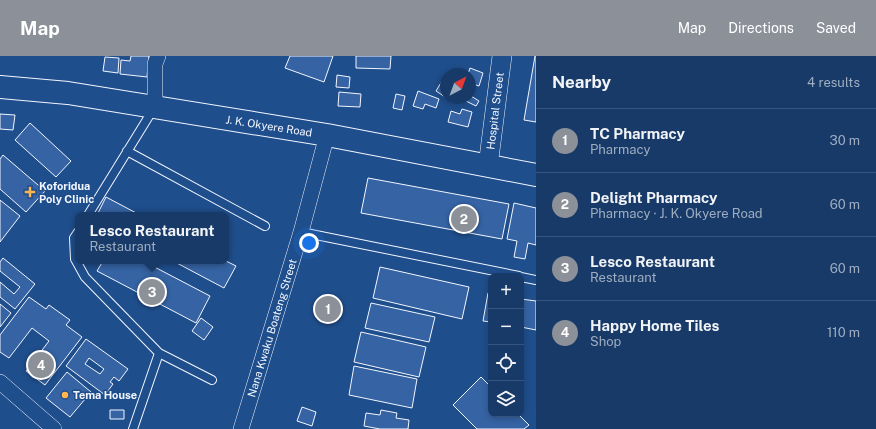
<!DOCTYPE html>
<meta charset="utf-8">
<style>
:root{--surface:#173a69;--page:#20416f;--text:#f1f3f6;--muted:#9eadc0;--line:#36547d;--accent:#8c9099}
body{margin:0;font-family:"Public Sans",sans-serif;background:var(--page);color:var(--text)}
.controls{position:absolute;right:12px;bottom:12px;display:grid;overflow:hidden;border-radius:8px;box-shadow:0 2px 6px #0003}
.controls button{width:36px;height:36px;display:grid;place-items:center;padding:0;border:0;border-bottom:1px solid var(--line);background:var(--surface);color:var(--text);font:20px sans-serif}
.compass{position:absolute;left:440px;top:12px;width:36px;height:36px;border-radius:50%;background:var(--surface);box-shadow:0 2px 6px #0003;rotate:41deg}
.you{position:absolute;left:309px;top:187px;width:14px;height:14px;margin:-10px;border:3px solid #fff;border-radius:50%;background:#1a73e8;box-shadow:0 0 0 6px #1a73e833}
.badge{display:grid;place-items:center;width:26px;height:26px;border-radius:50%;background:var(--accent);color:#fff;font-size:13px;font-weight:700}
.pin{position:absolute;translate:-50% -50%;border:2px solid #fff;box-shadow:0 1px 4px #0006}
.popup{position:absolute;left:75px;top:156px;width:154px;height:52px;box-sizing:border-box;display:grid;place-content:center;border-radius:8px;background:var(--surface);filter:drop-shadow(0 1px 3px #0005);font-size:13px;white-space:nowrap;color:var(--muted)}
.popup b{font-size:15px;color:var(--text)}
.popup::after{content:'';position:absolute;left:50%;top:100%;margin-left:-8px;border:8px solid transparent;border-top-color:var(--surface)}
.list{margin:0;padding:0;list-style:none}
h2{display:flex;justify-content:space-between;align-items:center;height:52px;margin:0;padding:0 16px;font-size:17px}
h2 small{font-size:13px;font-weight:400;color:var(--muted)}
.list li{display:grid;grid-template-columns:26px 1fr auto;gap:12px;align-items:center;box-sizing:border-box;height:64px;padding:0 16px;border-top:1px solid var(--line)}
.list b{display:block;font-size:15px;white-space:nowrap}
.list p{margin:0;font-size:13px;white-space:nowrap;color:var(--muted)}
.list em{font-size:13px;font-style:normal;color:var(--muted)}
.icon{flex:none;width:22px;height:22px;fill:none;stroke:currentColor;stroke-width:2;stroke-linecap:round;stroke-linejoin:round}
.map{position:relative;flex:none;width:536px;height:373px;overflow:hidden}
header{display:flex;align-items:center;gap:24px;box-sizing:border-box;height:56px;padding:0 20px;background:var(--accent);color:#fff}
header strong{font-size:19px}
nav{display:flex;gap:22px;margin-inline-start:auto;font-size:14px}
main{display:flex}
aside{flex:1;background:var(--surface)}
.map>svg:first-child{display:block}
.building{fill:#3563a3;stroke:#f2f6ff;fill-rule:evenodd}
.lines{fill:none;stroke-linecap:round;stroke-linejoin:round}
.service-casing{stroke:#f2f6ff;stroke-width:10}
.minor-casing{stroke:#f2f6ff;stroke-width:16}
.tertiary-casing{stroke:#f2f6ff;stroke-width:20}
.primary-casing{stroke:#f2f6ff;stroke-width:24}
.service{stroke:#1f4e8c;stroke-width:8}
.minor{stroke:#1f4e8c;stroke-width:15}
.tertiary{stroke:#1f4e8c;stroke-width:19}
.primary{stroke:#1f4e8c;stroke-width:22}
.poi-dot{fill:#ffb74d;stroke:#1f4e8c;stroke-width:1.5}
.labels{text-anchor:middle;stroke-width:3;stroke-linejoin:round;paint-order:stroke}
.street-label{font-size:11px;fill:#f2f6ff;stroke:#1f4e8c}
.poi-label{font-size:11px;font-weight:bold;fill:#f2f6ff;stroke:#1f4e8c;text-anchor:start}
</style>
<header>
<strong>Map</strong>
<nav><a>Map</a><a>Directions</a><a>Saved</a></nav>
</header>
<main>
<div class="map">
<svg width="536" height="373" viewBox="0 0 536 373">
<rect width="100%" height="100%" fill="#1f4e8c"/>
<path class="building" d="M 131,0 L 149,0 L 147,21 L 120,18 L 121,4 L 130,5 Z
M 290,0 L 333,0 L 324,26 L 285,12 Z
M 356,0 L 391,0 L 390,13 L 356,12 Z
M 535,0 L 536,0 L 536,66 L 524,64 Z
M 105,1 L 119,2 L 118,17 L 103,15 Z
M 470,12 L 483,17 L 479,30 L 470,27 L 470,18 L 468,18 Z
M 337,19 L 350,21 L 349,32 L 336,31 Z
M 445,20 L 446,21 L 446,38 L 445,41 L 436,35 Z
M 470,32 L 474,34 L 471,40 L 479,45 L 476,50 L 462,43 L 470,42 Z
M 418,35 L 439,43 L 436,52 L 425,48 L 423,53 L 413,50 Z
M 339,36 L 361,38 L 360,51 L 338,50 Z
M 396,38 L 405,40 L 402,54 L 393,52 Z
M 462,53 L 472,56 L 468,71 L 448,66 L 451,55 L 460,58 Z
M 0,58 L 15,59 L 13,74 L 0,73 Z
M 30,67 L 71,105 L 56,121 L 15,84 Z
M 3,99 L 45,135 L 26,156 L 0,133 L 0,103 Z
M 368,122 L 509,148 L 502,183 L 361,157 Z
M 106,141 L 140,159 L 97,159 Z
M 0,144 L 20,160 L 0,186 Z
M 514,147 L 536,152 L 536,189 L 528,187 L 525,203 L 514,201 L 517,185 L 507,183 Z
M 3,202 L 35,228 L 15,253 L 0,241 L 0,226 L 14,238 L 20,231 L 0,215 L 0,206 Z
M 103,205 L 143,205 L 210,240 L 196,267 L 97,215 Z
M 173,205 L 226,205 L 236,210 L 224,232 Z
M 380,211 L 469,231 L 462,263 L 373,242 Z
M 488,237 L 491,237 L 491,266 L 483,265 Z
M 29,241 L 46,253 L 49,249 L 70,264 L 66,269 L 82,281 L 45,329 L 26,315 L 49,285 L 32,272 L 9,302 L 0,296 L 0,279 Z
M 521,243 L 536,245 L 536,274 L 521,271 Z
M 371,247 L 435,261 L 429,286 L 365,272 Z
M 0,248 L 11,257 L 0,271 Z
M 201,262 L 213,271 L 204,284 L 192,275 Z
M 361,276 L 426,291 L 419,321 L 354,306 Z
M 86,283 L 128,313 L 119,325 L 114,321 L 110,326 L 113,328 L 105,339 L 66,310 ZM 89,302 L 104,313 L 100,318 L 85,308 Z
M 354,310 L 417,323 L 412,352 L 349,339 Z
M 67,316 L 91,336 L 70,361 L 46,342 Z
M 481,321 L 491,331 L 491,358 L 518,358 L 529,369 L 524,373 L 477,373 L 453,349 Z
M 302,351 L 316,356 L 312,370 L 297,365 Z
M 110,354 L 124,354 L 124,363 L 110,363 Z
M 381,354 L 397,357 L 396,362 L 409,364 L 408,373 L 380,373 L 364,370 L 366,357 L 380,359 Z"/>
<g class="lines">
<defs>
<path id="service" d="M 127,95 L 265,170
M 88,159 L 154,52
M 78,176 L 74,182 L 75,203 L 85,221 L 159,297 L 212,324
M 301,176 L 519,220
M 521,221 L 536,224
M 133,373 L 159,297"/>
<path id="minor" d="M 155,51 L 155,8 L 158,0
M 0,326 L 54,373
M 241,373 L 301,176 L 327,79"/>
<path id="tertiary" d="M 488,110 L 502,0"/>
<path id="primary" d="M 0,31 L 68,37 L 327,79 L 536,119"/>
</defs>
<use href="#service" class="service-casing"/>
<use href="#minor" class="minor-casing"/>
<use href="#tertiary" class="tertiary-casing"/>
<use href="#primary" class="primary-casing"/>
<use href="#service" class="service"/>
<use href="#minor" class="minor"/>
<use href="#tertiary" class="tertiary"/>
<use href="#primary" class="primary"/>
</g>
<g class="poi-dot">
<path d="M28 130h4v4h4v4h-4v4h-4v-4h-4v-4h4z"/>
<circle cx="65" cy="339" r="4"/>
</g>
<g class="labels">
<g class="street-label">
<text transform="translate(495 55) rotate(-83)" y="4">Hospital Street</text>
<text transform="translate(269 70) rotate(9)" y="4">J. K. Okyere Road</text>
<text transform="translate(272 272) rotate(-73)" y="4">Nana Kwaku Boateng Street</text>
</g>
<g class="poi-label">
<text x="39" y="134">Koforidua<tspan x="39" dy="13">Poly Clinic</tspan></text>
<text x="73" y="343">Tema House</text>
</g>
</g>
</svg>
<div class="controls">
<button>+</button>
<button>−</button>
<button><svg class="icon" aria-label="locate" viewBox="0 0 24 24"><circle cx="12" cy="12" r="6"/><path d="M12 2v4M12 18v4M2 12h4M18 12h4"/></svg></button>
<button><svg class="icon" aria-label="layers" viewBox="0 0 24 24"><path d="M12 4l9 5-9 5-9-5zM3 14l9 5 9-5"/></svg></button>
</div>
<svg class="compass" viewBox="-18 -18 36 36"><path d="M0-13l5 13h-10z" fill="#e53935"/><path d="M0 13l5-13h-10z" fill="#9eadc0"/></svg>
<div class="you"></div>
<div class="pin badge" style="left:328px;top:253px">1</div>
<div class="pin badge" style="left:464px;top:163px">2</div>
<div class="pin badge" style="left:152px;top:236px">3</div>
<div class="popup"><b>Lesco Restaurant</b>Restaurant</div>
<div class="pin badge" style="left:41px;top:309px">4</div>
</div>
<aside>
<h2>Nearby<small>4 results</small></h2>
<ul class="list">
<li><span class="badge">1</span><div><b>TC Pharmacy</b><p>Pharmacy</p></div><em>30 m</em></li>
<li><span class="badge">2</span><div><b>Delight Pharmacy</b><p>Pharmacy · J. K. Okyere Road</p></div><em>60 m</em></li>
<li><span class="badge">3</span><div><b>Lesco Restaurant</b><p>Restaurant</p></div><em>60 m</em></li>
<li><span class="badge">4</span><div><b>Happy Home Tiles</b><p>Shop</p></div><em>110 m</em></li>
</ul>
</aside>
</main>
